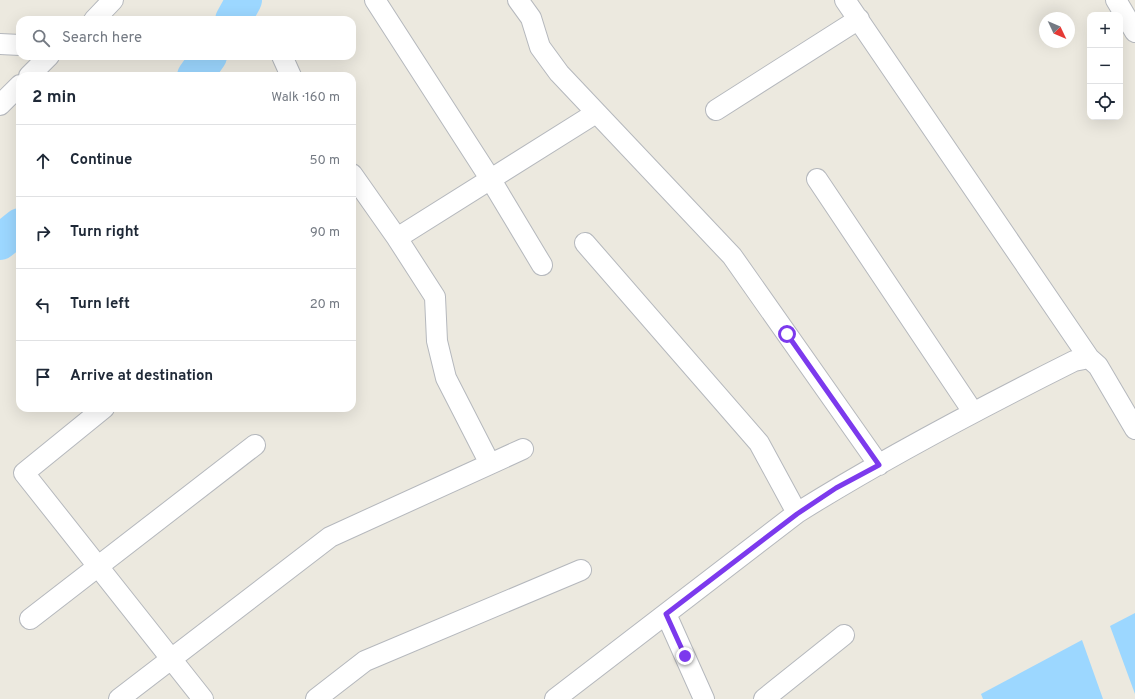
<!DOCTYPE html>
<meta charset="utf-8">
<style>
:root{--surface:#fff;--page:#f2f2f3;--text:#1f2937;--muted:#747a83;--line:#e0e1e3}
body{margin:0;font-family:Overpass,sans-serif;background:var(--page);color:var(--text)}
.controls{position:absolute;right:12px;top:12px;display:grid;overflow:hidden;border-radius:8px;box-shadow:0 4px 16px #0002}
.controls button{width:36px;height:36px;display:grid;place-items:center;padding:0;border:0;border-bottom:1px solid var(--line);background:var(--surface);color:var(--text);font:20px sans-serif}
.compass{position:absolute;left:1039px;top:12px;width:36px;height:36px;border-radius:50%;background:var(--surface);box-shadow:0 4px 16px #0002;rotate:134deg}
.stop{position:absolute;width:12px;height:12px;margin:-9px;border:3px solid #7c3aed;border-radius:50%;background:#fff}
.stop.end{background:#7c3aed;border-color:#fff;box-shadow:0 1px 4px #0008}
.list{margin:0;padding:0;list-style:none}
h2{display:flex;justify-content:space-between;align-items:center;height:52px;margin:0;padding:0 16px;font-size:17px}
h2 small{font-size:13px;font-weight:400;color:var(--muted)}
.list li{display:grid;grid-template-columns:26px 1fr auto;gap:12px;align-items:center;box-sizing:border-box;height:72px;padding:0 16px;border-top:1px solid var(--line)}
.list b{display:block;font-size:15px;white-space:nowrap}
.list em{font-size:13px;font-style:normal;color:var(--muted)}
.icon{flex:none;width:22px;height:22px;fill:none;stroke:currentColor;stroke-width:2;stroke-linecap:round;stroke-linejoin:round}
.map{position:relative;flex:none;width:1135px;height:699px;overflow:hidden}
.search{position:absolute;background:var(--surface);box-shadow:0 4px 16px #0002;left:16px;top:16px;width:340px;height:44px;display:flex;align-items:center;gap:10px;box-sizing:border-box;padding:0 14px;border-radius:12px;color:var(--muted);font-size:15px}
.panel{position:absolute;background:var(--surface);box-shadow:0 4px 16px #0002;left:16px;top:72px;width:340px;height:340px;border-radius:12px}
.map>svg:first-child{display:block}
.water{fill:#9cd7ff}
.lines{fill:none;stroke-linecap:round;stroke-linejoin:round}
.river{stroke:#9cd7ff;stroke-width:36}
.minor-casing{stroke:#b5b8bd;stroke-width:22}
.minor{stroke:#fff;stroke-width:20}
.route{stroke:#7c3aed;stroke-width:5}
</style>
<div class="map">
<svg width="1135" height="699" viewBox="0 0 1135 699">
<rect width="100%" height="100%" fill="#ece9df"/>
<path class="water" d="M 1135,613 L 1135,694 L 1110,626 Z
M 1082,640 L 1103,699 L 983,699 L 981,694 Z"/>
<g class="lines">
<path class="river" d="M 233,20 L 244,0
M 195,76 L 209,56
M 0,242 L 20,226"/>
<defs>
<path id="minor" d="M 375,0 L 491,180 L 542,265
M 518,0 L 531,18 L 540,47 L 559,73 L 732,256 L 879,465
M 845,0 L 1089,358
M 1116,0 L 1135,32
M 94,20 L 113,0
M 0,44 L 20,45
M 282,56 L 291,76
M 29,76 L 49,56
M 0,105 L 20,85
M 716,110 L 859,19
M 352,174 L 397,238 L 435,297 L 437,341 L 446,378 L 490,464
M 817,179 L 973,412
M 397,238 L 596,113
M 585,243 L 759,443 L 797,513
M 104,408 L 24,473 L 203,699
M 666,614 L 704,699
M 30,619 L 255,445
M 119,699 L 330,537 L 523,449
M 316,699 L 365,661 L 581,570
M 555,699 L 797,513 C 886,457 980,408 1074,361 L 1089,358 L 1098,366 L 1135,429
M 764,699 L 844,635"/>
</defs>
<use href="#minor" class="minor-casing"/>
<use href="#minor" class="minor"/>
</g>
<g class="lines">
<path class="route" d="M 685,656 L 666,614 L 797,514 L 836,488 L 879,465 L 787,334"/>
</g>
</svg>
<div class="controls">
<button>+</button>
<button>−</button>
<button><svg class="icon" aria-label="locate" viewBox="0 0 24 24"><circle cx="12" cy="12" r="6"/><path d="M12 2v4M12 18v4M2 12h4M18 12h4"/></svg></button>
</div>
<svg class="compass" viewBox="-18 -18 36 36"><path d="M0-13l5 13h-10z" fill="#e53935"/><path d="M0 13l5-13h-10z" fill="#747a83"/></svg>
<div class="stop" style="left:787px;top:334px"></div>
<div class="stop end" style="left:685px;top:656px"></div>
<div class="search"><svg class="icon" aria-label="search" viewBox="0 0 24 24"><circle cx="10" cy="10" r="6"/><path d="M15 15l6 6"/></svg>Search here</div>
<section class="panel">
<h2>2 min<small>Walk · 160 m</small></h2>
<ul class="list">
<li><svg class="icon" aria-label="ahead" viewBox="0 0 24 24"><path d="M12 20V5M6 11l6-6 6 6"/></svg><div><b>Continue</b></div><em>50 m</em></li>
<li><svg class="icon" aria-label="right" viewBox="0 0 24 24"><path d="M7 20v-9h11M14 6l5 5-5 5"/></svg><div><b>Turn right</b></div><em>90 m</em></li>
<li><svg class="icon" aria-label="left" viewBox="0 0 24 24"><path d="M17 20v-9H6M10 6l-5 5 5 5"/></svg><div><b>Turn left</b></div><em>20 m</em></li>
<li><svg class="icon" aria-label="arrive" viewBox="0 0 24 24"><path d="M6 21V4h12l-3 4 3 4H6"/></svg><div><b>Arrive at destination</b></div></li>
</ul>
</section>
</div>
